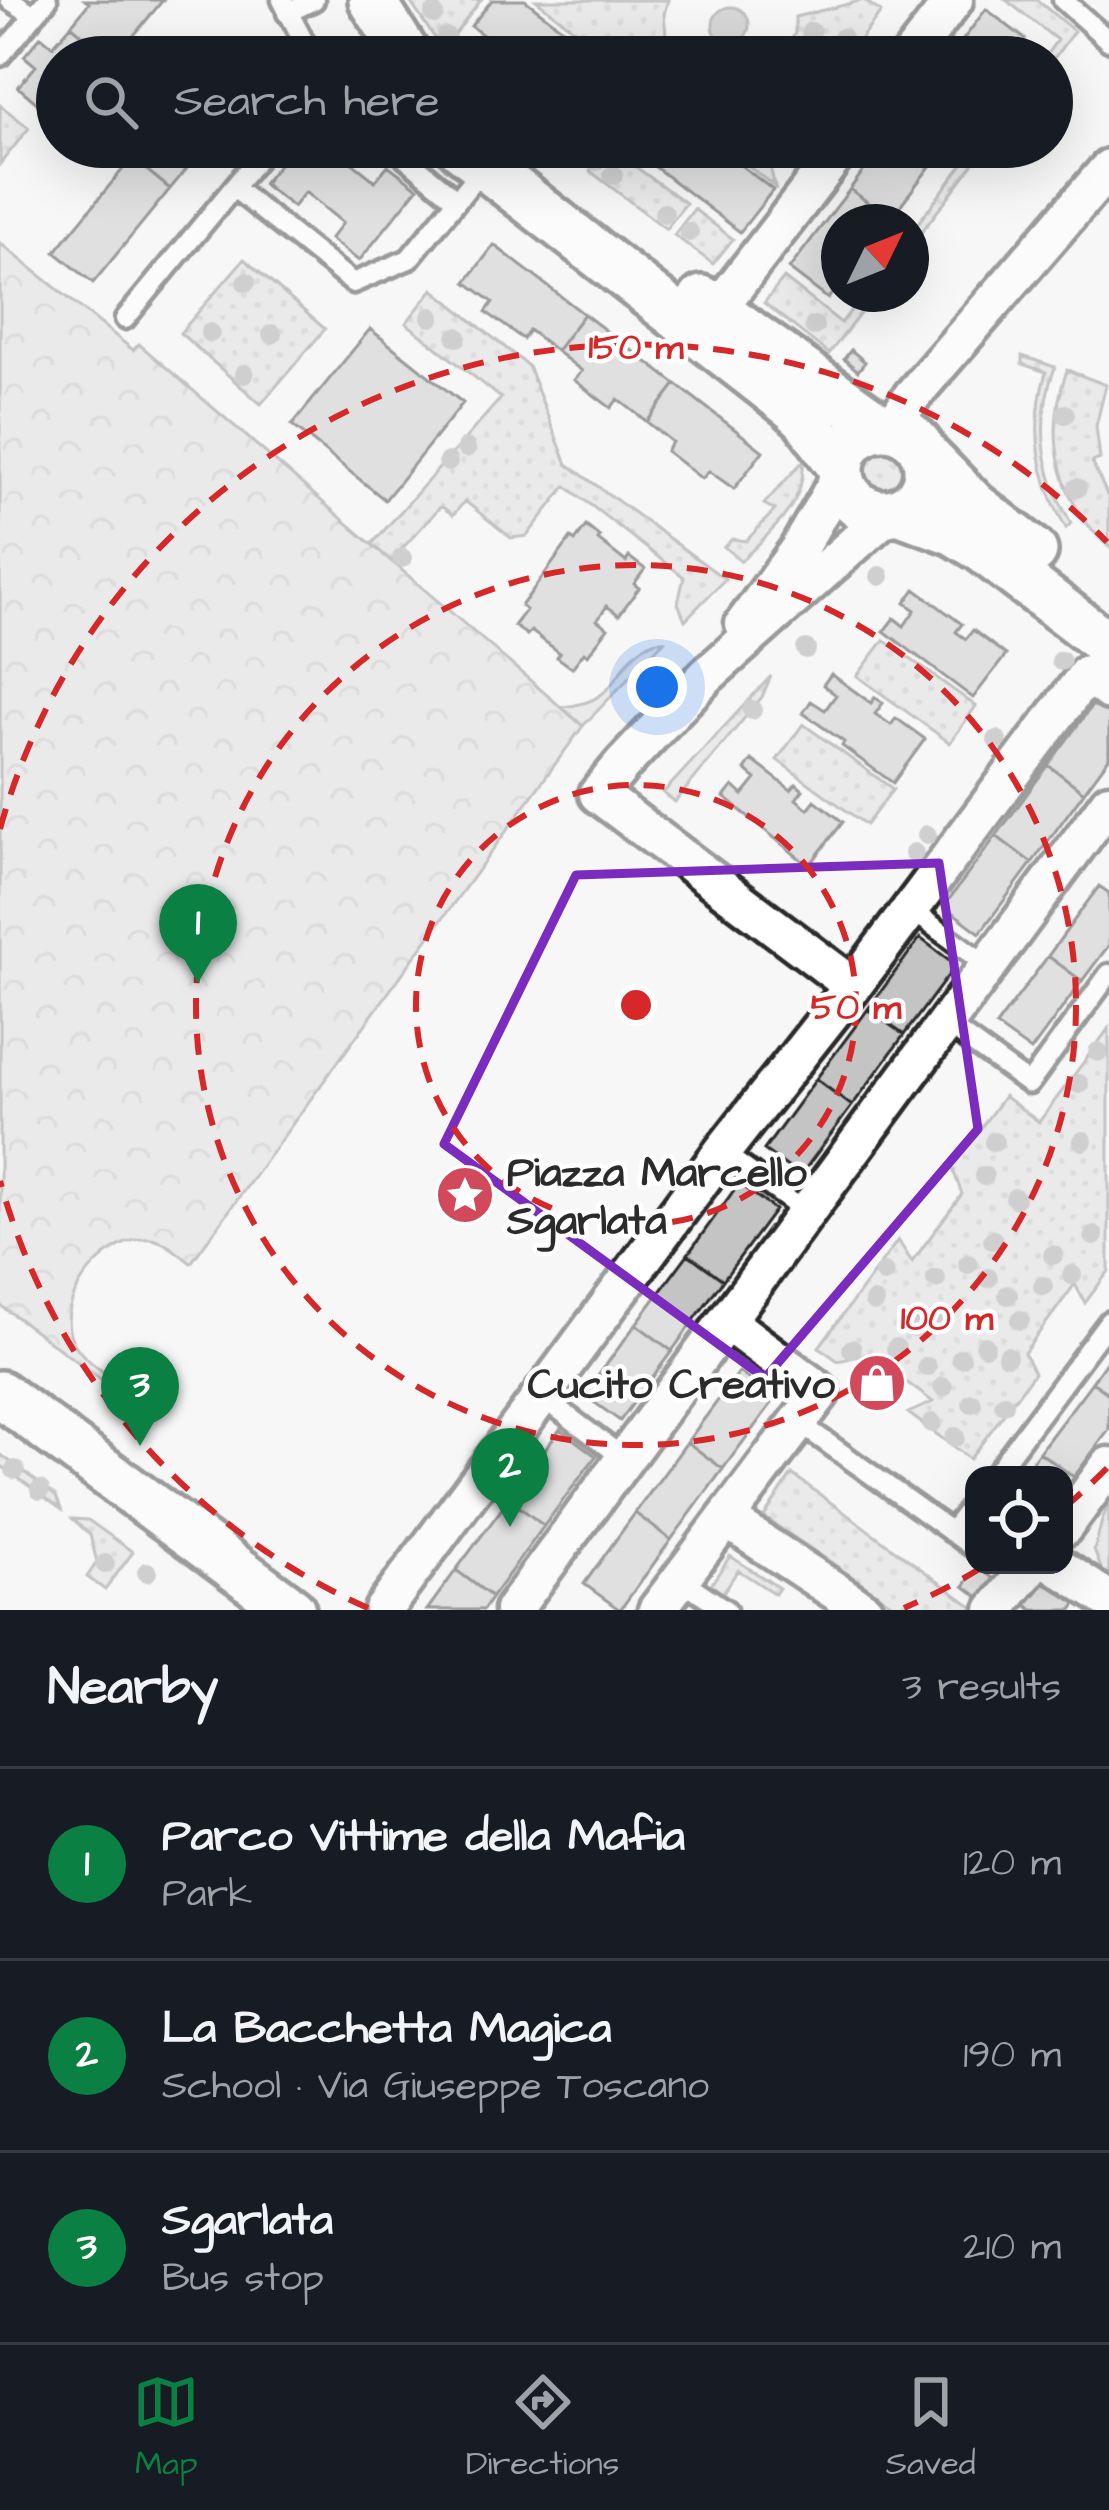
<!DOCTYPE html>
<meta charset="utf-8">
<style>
:root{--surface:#171b24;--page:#242831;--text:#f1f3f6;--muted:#9ea1a6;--line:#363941;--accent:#0b8043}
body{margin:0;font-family:"Architects Daughter",sans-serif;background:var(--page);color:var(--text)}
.controls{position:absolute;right:36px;bottom:36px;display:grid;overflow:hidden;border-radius:24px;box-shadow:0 12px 48px #0002}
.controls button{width:108px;height:108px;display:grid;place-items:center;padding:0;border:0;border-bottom:3px solid var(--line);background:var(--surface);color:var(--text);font:60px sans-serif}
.compass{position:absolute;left:821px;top:204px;width:108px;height:108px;border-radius:50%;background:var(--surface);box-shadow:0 12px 48px #0002;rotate:47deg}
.you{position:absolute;left:657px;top:687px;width:42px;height:42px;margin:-30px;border:9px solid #fff;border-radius:50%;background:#1a73e8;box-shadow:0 0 0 18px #1a73e833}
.badge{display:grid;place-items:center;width:78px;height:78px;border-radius:50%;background:var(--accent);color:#fff;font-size:39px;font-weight:700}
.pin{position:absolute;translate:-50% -99px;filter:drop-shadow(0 3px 6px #0008)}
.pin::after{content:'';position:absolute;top:63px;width:42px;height:36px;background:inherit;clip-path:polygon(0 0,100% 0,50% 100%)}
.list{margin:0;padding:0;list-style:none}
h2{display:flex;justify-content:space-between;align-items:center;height:156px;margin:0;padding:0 48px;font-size:51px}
h2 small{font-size:39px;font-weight:400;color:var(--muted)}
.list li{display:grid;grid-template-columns:78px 1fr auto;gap:36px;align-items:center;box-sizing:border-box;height:192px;padding:0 48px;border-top:3px solid var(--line)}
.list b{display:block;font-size:45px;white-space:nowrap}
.list p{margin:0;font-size:39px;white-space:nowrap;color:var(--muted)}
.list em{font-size:39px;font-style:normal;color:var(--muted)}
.icon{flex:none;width:66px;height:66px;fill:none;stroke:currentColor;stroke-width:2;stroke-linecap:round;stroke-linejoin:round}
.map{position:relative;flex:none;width:1109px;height:1610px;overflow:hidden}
.search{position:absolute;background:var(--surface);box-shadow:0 12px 48px #0002;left:36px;right:36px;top:36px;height:132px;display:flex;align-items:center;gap:30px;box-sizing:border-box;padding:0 42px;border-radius:66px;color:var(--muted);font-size:45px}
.sheet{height:732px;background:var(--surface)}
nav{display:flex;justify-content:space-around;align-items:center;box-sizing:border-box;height:168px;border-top:3px solid var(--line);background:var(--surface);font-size:33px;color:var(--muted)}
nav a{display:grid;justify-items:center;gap:6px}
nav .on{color:var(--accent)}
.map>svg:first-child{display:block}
.grass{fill:#d9d9d9;stroke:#828282;stroke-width:3}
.park{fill:url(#park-crowns);stroke:#828282;stroke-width:3}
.garden{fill:url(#garden-dots);stroke:#828282;stroke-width:3}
.water{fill:#b0b0b0;stroke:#7b7b7b;stroke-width:3}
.building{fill:#c4c4c4;stroke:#2b2b2b;stroke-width:3}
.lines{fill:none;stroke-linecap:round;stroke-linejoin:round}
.service-casing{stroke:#2b2b2b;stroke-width:27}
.minor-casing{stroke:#2b2b2b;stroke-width:45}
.tertiary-casing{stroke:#2b2b2b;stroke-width:54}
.service{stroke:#fff;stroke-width:18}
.minor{stroke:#fff;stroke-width:36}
.tertiary{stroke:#fff;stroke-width:45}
.tree{fill:#9e9e9e}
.marked{fill:none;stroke:#7b2cbf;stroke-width:9;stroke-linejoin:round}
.ring{fill:none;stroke:#d62828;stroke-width:6;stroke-dasharray:21 15}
.labels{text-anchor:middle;stroke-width:9;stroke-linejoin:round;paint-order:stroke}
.poi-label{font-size:42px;font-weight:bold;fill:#2b2b2b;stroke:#fff;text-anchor:start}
.centre{fill:#d62828;stroke:#fff;stroke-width:6}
.ring-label{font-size:36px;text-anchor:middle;font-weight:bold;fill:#d62828;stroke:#fff;stroke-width:9;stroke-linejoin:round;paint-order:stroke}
</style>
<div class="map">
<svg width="1109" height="1610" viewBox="0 0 1109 1610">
<defs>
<pattern id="park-crowns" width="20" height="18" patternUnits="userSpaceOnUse" patternTransform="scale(3)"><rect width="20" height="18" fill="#d9d9d9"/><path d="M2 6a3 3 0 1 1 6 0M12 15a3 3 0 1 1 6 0" fill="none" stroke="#bababa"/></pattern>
<pattern id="garden-dots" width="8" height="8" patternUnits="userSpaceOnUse" patternTransform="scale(3)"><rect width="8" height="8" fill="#d9d9d9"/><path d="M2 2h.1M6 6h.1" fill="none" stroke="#bababa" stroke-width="1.8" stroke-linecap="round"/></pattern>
</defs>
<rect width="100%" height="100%" fill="#f7f7f7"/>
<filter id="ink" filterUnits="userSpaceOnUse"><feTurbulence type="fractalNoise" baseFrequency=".00833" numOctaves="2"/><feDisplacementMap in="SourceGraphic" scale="24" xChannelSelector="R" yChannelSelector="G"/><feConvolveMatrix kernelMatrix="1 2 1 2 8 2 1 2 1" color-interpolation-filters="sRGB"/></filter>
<g filter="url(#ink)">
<path class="grass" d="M 1109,1505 L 1109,1575 L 1102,1571 L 1094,1550 C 1100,1535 1100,1517 1109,1505 Z"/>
<path class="park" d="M 0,243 L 133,350 L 139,344 L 583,726 L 191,1263 C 180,1255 166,1241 151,1239 C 110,1234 58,1294 70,1334 C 75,1352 93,1364 107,1375 L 103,1381 L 0,1305 Z"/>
<path class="garden" d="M 409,0 L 481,0 L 443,50 Z
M 536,0 L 668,0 L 664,14 L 666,34 L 598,48 Z
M 864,0 L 881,12 L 847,57 L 783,57 L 795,33 L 795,17 Z
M 1006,0 L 1037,0 L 1074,31 L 1052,61 L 1052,57 L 1045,57 L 1057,40 Z
M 687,42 L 697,57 L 620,57 Z
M 0,105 L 29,128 L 0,164 Z
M 608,147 L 686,203 L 666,229 L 590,171 Z
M 724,147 L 765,147 L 775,187 Z
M 976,147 L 986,147 L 911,246 L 911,232 Z
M 694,209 L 733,239 L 713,264 L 674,235 Z
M 244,259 L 325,329 L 261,404 L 180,333 Z
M 784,278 L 841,323 L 864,294 L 875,294 L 829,354 L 764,303 Z
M 433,289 L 528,366 L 567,464 L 725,579 L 685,620 L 678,603 L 684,577 L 566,486 L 527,536 L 511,538 L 465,501 L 453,515 L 441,506 L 391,561 L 372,544 L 501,398 L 406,323 Z
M 1022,356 L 1055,367 C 1035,421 1042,474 1071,523 L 1066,528 C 1037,477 1030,428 1046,372 L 1022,364 Z
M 1067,370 L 1106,385 L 1096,426 L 1100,459 L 1092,462 L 1109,499 L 1109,547 C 1057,501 1044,435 1067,370 Z
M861 470a23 23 0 1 1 46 0a23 23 0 1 1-46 0Z
M 803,461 C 806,505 770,532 741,561 L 724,547 L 732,539 L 746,541 L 775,510 L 764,504 Z
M 884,640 L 976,706 L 950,743 L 857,676 Z
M 656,641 L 664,641 L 583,726 L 562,707 C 627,702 611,657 656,641 Z
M 771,676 L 762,697 L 675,802 L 663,793 Z
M 803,724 L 893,789 L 866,825 L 777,760 Z
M 1109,1028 L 1109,1271 L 1085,1303 L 1075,1284 L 1024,1353 L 1034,1373 L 970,1459 L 908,1413 L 933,1402 L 869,1354 L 838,1361 L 819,1347 L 898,1240 L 912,1262 L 962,1194 L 952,1167 L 1004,1096 L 1039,1122 Z
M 0,1454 L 56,1496 L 61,1509 L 0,1465 Z
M 792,1474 L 973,1607 L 971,1610 L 901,1610 L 764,1517 Z
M 73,1519 L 88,1520 L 133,1552 L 105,1590 L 87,1577 L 97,1562 L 90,1535 Z
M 730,1556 L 779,1588 L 775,1594 L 738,1570 L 722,1594 L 710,1586 Z"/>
<path class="water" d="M713 25a18 18 0 1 1 36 0a18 18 0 1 1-36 0Z"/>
<path class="building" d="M 85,0 L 163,0 L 116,57 L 109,57 L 71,25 L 89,3 Z
M 492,0 L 525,0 L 585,46 L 577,57 L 511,57 L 471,26 Z
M 986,9 L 1025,39 L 1011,57 L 950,57 Z
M 71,25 L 109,57 L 57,57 L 57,120 L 18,87 L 36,66 L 24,56 L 41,36 L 53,46 Z
M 141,147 L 205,147 L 170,189 L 132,158 Z
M 293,147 L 339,147 L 336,150 L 375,181 L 388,165 L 418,188 L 359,261 L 330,239 L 343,223 L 305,192 L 293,207 L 263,184 Z
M 628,147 L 670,147 L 655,167 Z
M 670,147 L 717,147 L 773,190 L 740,232 L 655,167 Z
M 881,147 L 945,147 L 890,219 L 850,189 Z
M 132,158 L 170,189 L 93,283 L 55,252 Z
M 850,189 L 890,219 L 888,222 L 839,222 L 839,284 L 828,299 L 789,269 Z
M 494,245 L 584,314 L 556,351 L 529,330 L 523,339 L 486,312 L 493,302 L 466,282 Z
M 584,314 L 676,384 L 647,422 L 618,399 L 611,408 L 574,380 L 582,371 L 556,351 Z
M 370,329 L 463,403 L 385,500 L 292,425 Z
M 851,350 L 865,362 L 858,371 L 844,359 Z
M 676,384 L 763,451 L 734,489 L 709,471 L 702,479 L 666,451 L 672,442 L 647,422 Z
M 586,526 L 600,537 L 598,540 L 626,562 L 629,557 L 645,569 L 634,584 L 639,588 L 619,615 L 607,606 L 597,620 L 608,628 L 588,655 L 584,652 L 572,668 L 557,657 L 560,653 L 531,631 L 527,635 L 514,626 L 526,610 L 521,606 L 571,538 L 575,541 Z
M 915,589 L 962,624 L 956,632 L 966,639 L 973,630 L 1006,655 L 973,698 L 884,631 L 894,618 L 904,626 L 915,610 L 905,603 Z
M 831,674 L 871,703 L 875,697 L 883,703 L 875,714 L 891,725 L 896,718 L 925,739 L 893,783 L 842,746 L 844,742 L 803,713 L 811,701 L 825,710 L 836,695 L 823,685 Z
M 1100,695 L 1109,701 L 1109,758 L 1084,792 L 1048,765 Z
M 752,760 L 791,790 L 796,784 L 803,790 L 796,799 L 808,809 L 815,800 L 843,822 L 809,866 L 724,797 L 733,786 L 743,795 L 756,779 L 745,770 Z
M 1048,765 L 1084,792 L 1032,863 L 996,836 Z
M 996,836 L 1032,863 L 980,933 L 944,906 Z
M 1099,886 L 1109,893 L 1109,945 L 1082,981 L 1048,956 Z
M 920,938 L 956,965 L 904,1035 L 868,1009 Z
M 1048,956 L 1082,981 L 1031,1051 L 996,1026 Z
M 868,1009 L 904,1035 L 852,1106 L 816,1079 Z
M 816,1079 L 852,1106 L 800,1176 L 764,1150 Z
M 739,1183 L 775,1210 L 723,1280 L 688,1254 Z
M 688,1254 L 723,1280 L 672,1351 L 636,1324 Z
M 636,1324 L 672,1351 L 620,1421 L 584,1395 Z
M 1109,1358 L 1109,1394 L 1092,1382 Z
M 875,1368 L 892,1381 L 879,1399 L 862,1386 Z
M 739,1372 L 775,1399 L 723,1469 L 687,1442 Z
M 1092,1382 L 1109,1394 L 1109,1430 L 1074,1477 L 1039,1452 Z
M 560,1429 L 596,1456 L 544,1526 L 509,1499 Z
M 687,1442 L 723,1469 L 671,1540 L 635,1513 Z
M 1039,1452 L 1074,1477 L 1064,1491 L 1064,1475 L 1022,1475 Z
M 509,1499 L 544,1526 L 492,1597 L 456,1570 Z
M 635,1513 L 671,1540 L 620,1610 L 584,1584 Z
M 978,1567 L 994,1579 L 980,1598 L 964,1586 Z
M 456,1570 L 492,1597 L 483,1610 L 427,1610 Z
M 1047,1573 L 1081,1596 L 1072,1610 L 1033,1610 L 1026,1605 Z"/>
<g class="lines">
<defs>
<path id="service" d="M 10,0 L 34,15
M 282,0 L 312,57
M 1063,0 L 1109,41
M 287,13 L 314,0
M 0,56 L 47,0
M 393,147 L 457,200
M 234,188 L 353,283 L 409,259 L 484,167
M 125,319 L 267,147
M 910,909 L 988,966
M 946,1024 L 1029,1084 L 1109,974
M 722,1152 L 807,1213
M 541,1396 L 625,1459
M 798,1422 L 974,1548
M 994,1475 L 1109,1321
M 951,1532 L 974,1502
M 680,1579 L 726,1610"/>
<path id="minor" d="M 910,57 L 954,0
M 717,310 L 842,147
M 892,427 L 912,396 L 1109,168
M 744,624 L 798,550 L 841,475
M 853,986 L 598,794 L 623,764 L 706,676 L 889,513
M 726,1519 L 864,1610
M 1064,1527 L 1109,1466
M 1056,1565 L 1109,1600
M 383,1610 L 722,1152 L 853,986 L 1087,674 L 1109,691
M 513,1610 L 1109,802
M 657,1610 L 821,1392 L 727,1322
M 995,1610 L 1032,1565"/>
<path id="tertiary" d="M 372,0 L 408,57
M 460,147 L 793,407 L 805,418 L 841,467
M 702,299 L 880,426
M841 470a43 43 0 1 1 86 0a43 43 0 1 1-86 0Z
M 925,455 L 974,505 L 1034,551
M 898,511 L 954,532 L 982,549 L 1109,646
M 0,1394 L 292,1610"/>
</defs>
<use href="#service" class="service-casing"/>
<use href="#minor" class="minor-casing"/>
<use href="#tertiary" class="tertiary-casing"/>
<use href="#service" class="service"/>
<use href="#minor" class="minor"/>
<use href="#tertiary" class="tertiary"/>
</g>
<g class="tree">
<circle cx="434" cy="14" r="10"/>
<circle cx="811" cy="32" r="10"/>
<circle cx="446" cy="37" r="10"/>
<circle cx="842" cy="38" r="10"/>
<circle cx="596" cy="161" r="10"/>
<circle cx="613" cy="175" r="10"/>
<circle cx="664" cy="213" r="10"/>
<circle cx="689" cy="232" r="10"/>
<circle cx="246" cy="282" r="10"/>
<circle cx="431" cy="317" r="10"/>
<circle cx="814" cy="326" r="10"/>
<circle cx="210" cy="333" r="10"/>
<circle cx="272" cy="334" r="10"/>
<circle cx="457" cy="337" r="10"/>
<circle cx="244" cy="374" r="10"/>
<circle cx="1065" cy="414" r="10"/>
<circle cx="466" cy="448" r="10"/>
<circle cx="448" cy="462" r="10"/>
<circle cx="1077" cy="488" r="10"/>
<circle cx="402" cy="558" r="10"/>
<circle cx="880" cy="576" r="10"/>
<circle cx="806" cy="649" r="10"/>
<circle cx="1061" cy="661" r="10"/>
<circle cx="752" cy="710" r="10"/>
<circle cx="997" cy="740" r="10"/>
<circle cx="927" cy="835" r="10"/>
<circle cx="914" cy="853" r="10"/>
<circle cx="1098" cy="1052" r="10"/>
<circle cx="1079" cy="1084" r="10"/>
<circle cx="1083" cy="1141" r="10"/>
<circle cx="994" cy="1142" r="10"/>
<circle cx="984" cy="1176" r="10"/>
<circle cx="1015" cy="1198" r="10"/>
<circle cx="1094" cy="1236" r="10"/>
<circle cx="993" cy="1240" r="10"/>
<circle cx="1053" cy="1255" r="10"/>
<circle cx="968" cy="1264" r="10"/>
<circle cx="884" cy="1273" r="10"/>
<circle cx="1072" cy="1275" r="10"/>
<circle cx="988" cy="1278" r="10"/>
<circle cx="936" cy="1279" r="10"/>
<circle cx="1043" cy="1286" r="10"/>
<circle cx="1008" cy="1295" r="10"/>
<circle cx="874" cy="1302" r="10"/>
<circle cx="1020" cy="1320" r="10"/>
<circle cx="939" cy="1322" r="10"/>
<circle cx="914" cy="1328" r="10"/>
<circle cx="985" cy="1346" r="10"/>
<circle cx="896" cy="1348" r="10"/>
<circle cx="852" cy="1349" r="10"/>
<circle cx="1007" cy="1356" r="10"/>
<circle cx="961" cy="1358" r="10"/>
<circle cx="927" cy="1367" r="10"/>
<circle cx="943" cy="1387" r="10"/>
<circle cx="972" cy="1403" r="10"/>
<circle cx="1004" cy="1404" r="10"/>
<circle cx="932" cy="1423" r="10"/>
<circle cx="955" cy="1437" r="10"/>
<circle cx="15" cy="1470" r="10"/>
<circle cx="40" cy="1490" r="10"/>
<circle cx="105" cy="1564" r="10"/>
<circle cx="147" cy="1572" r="10"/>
</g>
</g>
<path d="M0 0H1109V1610H0ZM 939,863 L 978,1129 L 765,1378 L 444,1144 L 576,875 Z" fill="#f7f7f7" fill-opacity=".55" fill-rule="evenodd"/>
<path class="marked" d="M 939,863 L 978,1129 L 765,1378 L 444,1144 L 576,875 Z"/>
<g class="ring">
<circle cx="636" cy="1005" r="220"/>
<circle cx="636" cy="1005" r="440"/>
<path d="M1107 1468A660 660 0 0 1 1065 1507M981 1568A660 660 0 0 1 904 1608M368 1608A660 660 0 0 1 0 1181M0 829A660 660 0 0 1 1107 542"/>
</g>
<defs>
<symbol id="sight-disc" viewBox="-11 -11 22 22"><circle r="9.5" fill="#d1495b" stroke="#fff"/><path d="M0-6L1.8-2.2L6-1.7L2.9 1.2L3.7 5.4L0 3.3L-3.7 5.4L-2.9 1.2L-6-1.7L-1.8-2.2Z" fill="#fff"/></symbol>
<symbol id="shop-disc" viewBox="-11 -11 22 22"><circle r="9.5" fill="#d1495b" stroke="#fff"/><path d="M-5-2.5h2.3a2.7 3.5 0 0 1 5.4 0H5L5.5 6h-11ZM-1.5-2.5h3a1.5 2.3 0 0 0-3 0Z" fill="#fff"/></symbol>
</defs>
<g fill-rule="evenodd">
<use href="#sight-disc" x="432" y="1162" width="66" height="66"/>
<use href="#shop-disc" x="844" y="1350" width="66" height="66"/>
</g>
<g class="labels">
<g class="poi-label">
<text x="507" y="1186">Piazza Marcello<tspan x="507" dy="48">Sgarlata</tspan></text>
<text x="835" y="1398" text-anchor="end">Cucito Creativo</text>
</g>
</g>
<circle cx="636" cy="1005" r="18" class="centre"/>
<g class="ring-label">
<text x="636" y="358">150 m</text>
<text x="856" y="1018">50 m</text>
<text x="947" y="1329">100 m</text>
</g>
</svg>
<div class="controls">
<button><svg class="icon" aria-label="locate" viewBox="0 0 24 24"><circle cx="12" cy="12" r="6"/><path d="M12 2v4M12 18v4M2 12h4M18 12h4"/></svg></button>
</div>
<svg class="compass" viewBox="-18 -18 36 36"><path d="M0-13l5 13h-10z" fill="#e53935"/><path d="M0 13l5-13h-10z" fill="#9ea1a6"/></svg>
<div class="you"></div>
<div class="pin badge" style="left:198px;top:983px">1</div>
<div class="pin badge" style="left:510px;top:1527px">2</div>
<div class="pin badge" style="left:140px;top:1446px">3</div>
<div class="search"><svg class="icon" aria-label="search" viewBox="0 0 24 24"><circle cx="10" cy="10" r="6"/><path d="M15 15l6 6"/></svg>Search here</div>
</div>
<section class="sheet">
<h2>Nearby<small>3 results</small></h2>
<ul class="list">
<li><span class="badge">1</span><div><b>Parco Vittime della Mafia</b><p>Park</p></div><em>120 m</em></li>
<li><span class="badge">2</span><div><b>La Bacchetta Magica</b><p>School · Via Giuseppe Toscano</p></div><em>190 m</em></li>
<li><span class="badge">3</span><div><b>Sgarlata</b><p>Bus stop</p></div><em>210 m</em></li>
</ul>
</section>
<nav>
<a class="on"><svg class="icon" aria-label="map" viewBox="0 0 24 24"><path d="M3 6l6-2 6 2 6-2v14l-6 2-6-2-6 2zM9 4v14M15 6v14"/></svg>Map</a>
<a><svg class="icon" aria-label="directions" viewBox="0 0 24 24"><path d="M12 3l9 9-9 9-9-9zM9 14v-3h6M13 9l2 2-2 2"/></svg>Directions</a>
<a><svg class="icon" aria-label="saved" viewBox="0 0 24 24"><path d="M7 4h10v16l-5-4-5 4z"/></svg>Saved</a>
</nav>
